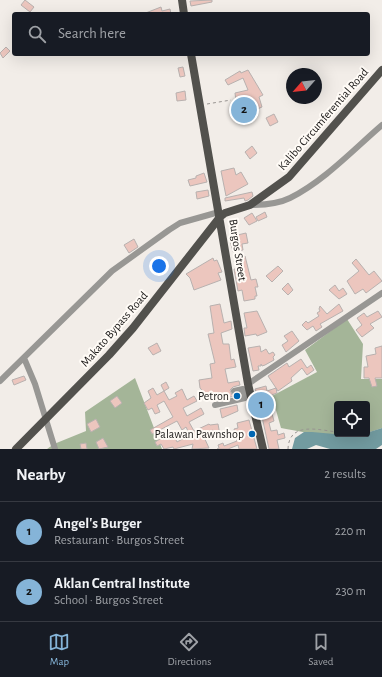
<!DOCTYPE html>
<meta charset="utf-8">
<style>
:root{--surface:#171b24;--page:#20242c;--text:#f1f3f6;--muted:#9ea1a6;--line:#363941;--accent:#85b4d8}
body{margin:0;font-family:"Alegreya Sans",sans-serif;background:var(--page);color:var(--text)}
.controls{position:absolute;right:12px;bottom:12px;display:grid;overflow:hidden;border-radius:4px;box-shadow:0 4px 16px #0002}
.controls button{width:36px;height:36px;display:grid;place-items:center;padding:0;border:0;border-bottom:1px solid var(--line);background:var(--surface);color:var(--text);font:20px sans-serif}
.compass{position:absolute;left:286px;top:68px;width:36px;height:36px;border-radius:50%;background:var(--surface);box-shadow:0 4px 16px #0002;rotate:242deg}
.you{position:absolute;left:159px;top:266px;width:14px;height:14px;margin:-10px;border:3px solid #fff;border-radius:50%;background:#1a73e8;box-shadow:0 0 0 6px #1a73e833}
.badge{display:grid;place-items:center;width:26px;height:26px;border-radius:50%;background:var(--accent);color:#111;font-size:13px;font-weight:700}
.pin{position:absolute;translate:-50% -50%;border:2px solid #fff;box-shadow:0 1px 4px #0006}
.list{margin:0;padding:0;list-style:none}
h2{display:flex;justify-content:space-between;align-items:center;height:52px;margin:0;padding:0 16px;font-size:17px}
h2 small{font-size:13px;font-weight:400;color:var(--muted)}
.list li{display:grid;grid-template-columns:26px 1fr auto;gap:12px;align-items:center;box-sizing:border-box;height:60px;padding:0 16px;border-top:1px solid var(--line)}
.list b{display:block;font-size:15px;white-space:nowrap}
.list p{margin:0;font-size:13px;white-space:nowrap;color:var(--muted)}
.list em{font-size:13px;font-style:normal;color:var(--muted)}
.icon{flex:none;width:22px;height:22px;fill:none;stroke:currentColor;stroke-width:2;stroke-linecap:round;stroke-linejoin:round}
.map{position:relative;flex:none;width:382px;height:449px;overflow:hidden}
.search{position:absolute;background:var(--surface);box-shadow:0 4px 16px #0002;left:12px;right:12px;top:12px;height:44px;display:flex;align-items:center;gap:10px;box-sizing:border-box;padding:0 14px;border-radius:4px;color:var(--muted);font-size:15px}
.sheet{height:172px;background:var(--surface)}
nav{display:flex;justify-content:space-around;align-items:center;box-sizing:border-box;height:56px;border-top:1px solid var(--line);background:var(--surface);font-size:11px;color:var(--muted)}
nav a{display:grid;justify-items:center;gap:2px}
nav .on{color:var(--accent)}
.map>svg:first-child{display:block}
.forest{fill:#a4b598}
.water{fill:#729ba0}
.building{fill:#ecc6be;stroke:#b8b1af}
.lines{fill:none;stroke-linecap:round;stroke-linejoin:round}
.path{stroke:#989491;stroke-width:1;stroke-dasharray:3 3;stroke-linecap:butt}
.minor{stroke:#989794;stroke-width:6}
.major{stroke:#52514d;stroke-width:8}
.poi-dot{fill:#0067b3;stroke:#fffbf6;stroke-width:1.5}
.labels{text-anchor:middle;stroke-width:4;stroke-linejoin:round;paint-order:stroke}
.street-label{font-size:12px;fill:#1b1918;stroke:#fffbf6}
.poi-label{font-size:12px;fill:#1b1918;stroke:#fffbf6;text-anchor:end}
</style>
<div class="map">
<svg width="382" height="449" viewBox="0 0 382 449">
<rect width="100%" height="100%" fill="#f2ede8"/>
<path class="forest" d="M 347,319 L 363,344 L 361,379 L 382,379 L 382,428 L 367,433 L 367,404 L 337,404 L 337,434 L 364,434 C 342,440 303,432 281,428 L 272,396 L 317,372 L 305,350 Z
M 135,378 L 162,449 L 47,449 L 54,444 L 86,431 L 85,412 Z"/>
<path class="water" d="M 382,428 L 382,445 L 376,449 L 330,449 L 316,445 L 307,449 L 292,449 L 295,438 L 304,432 L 312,432 L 357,436 Z"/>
<path class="building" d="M 25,0 L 34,7 L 30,12 L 21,5 Z
M 212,0 L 212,2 L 191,6 L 190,1 Z
M 161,7 L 162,11 L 170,9 L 171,14 L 143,14 Z
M 6,47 L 10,51 L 3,58 L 0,53 Z
M 183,67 L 185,76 L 180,77 L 178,68 Z
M 248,70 L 263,95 L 259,97 L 262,107 L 255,110 L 257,117 L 248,118 L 245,117 L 244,111 L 252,108 L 250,99 L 236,101 L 235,93 L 248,90 L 243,78 L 228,85 L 225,80 L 240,71 L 241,73 Z
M 185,91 L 186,100 L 177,101 L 176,93 Z
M 274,114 L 278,122 L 270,126 L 266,118 Z
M 252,146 L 257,153 L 250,159 L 245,152 Z
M 234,168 L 236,175 L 241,172 L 248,184 L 226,196 L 221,171 Z
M 204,173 L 207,182 L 190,186 L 188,180 L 196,178 L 196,176 Z
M 208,190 L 209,196 L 197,199 L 196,192 Z
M 252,192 L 253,196 L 248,200 L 245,201 L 244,198 L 225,201 L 225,198 Z
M 265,212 L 267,217 L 258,221 L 256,217 Z
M 252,213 L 257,221 L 249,225 L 244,218 Z
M 246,233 L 248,243 L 242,244 L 243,250 L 233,252 L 229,237 Z
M 134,239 L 138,247 L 129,253 L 124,245 Z
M 245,256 L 251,280 L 256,279 L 258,287 L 255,287 L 257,296 L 255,296 L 255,299 L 244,301 L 242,290 L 238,291 L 234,269 L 238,269 L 234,261 Z
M 213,258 L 214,261 L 217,260 L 222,272 L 218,273 L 221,280 L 194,290 L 190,278 L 186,274 Z
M 356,259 L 369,275 L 374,271 L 382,281 L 366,293 L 363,289 L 355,294 L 347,281 L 359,271 L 352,263 Z
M 278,266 L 283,271 L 272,282 L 266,276 Z
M 288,283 L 293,290 L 288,295 L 282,289 Z
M 335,285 L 339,291 L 343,288 L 347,294 L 339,299 L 329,290 Z
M 220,304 L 224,323 L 231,321 L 232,329 L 221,333 L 223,344 L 229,344 L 231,360 L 234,359 L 236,367 L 225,369 L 228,383 L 239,381 L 240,385 L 233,387 L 230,390 L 232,395 L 240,395 L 216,400 L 214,395 L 208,397 L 200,388 L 199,380 L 212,378 L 210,364 L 215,363 L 208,334 L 214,333 L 210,306 Z
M 339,304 L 343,311 L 320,324 L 322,327 L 316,331 L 313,326 L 307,330 L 302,325 L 306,321 L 308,323 L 319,316 L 317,313 L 320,311 L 319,309 L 320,306 L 327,314 Z
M 257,311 L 267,332 L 257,336 L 256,334 L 245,336 L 244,328 L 247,328 L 244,313 Z
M 378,311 L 382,317 L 370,324 L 374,328 L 362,337 L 356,330 L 362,325 L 357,318 L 364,313 L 367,317 Z
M 292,331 L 299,341 L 286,352 L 282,345 L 288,341 L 284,336 Z
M 157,343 L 161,351 L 153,355 L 148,348 Z
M 260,346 L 261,352 L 266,349 L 269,354 L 273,352 L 275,355 L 273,357 L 274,360 L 265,365 L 262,366 L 261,364 L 261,366 L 258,366 L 259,370 L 253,371 L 248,348 Z
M 382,346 L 382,378 L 375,378 L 377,386 L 372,387 L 369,378 L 364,378 L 364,367 L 368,367 L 366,356 L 376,354 L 375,348 Z
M 301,359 L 307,368 L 311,365 L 314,370 L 307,375 L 302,368 L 291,378 L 292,381 L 278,391 L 268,376 L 287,363 L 289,367 Z
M 24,376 L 26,380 L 14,385 L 12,380 Z
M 166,382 L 169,388 L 164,391 L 161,385 Z
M 266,386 L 267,391 L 276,388 L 277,393 L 269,396 L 270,400 L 260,402 L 255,389 Z
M 153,388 L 157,395 L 164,391 L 169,400 L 177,396 L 175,393 L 182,389 L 187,400 L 194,396 L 197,401 L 183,408 L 187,416 L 201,408 L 204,414 L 189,422 L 194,431 L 209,424 L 210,425 L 218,424 L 220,435 L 214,436 L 213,430 L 203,435 L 209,448 L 192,449 L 193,444 L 174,449 L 173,447 L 164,449 L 161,444 L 157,446 L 155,442 L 172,432 L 177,442 L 190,435 L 186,427 L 182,430 L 177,421 L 152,434 L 150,430 L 173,417 L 164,401 L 157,405 L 160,412 L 155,414 L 152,408 L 148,410 L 144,403 L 151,398 L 148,391 Z
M 117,396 L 122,403 L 115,408 L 110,401 Z
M 237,405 L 238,411 L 222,418 L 220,409 Z
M 271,410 L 274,421 L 269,423 L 271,431 L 277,430 L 278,435 L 284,433 L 285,438 L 277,440 L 279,449 L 269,449 L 261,412 Z
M 96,419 L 100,427 L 91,432 L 87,424 Z
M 249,420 L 257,449 L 239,449 L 238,445 L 228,449 L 217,449 L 219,448 L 218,445 L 223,443 L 224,446 L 237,441 L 234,429 L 238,428 L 237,423 Z
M 103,438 L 108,447 L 99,449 L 96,442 Z
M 86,443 L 87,449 L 81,449 L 80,444 Z"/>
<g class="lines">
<path class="path" d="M 207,104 L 231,100
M 288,449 C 289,421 319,430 337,432"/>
<path class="minor" d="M 250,205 C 263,205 278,204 290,198 C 324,181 353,150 382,125
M 24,358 L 35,384 L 55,449
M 0,381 L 112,271 L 169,230 L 180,223 L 219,212
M 248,384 L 382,293
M 215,405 L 245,398 L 243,389 L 234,391"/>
<path class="major" d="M 182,0 L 184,14
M 191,54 L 248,384 L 263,449
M 16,449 L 109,355 L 133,328 L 220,217 L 225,213 L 250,205 L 289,177 L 382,70"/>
</g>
<g class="poi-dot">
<circle cx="237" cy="396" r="4"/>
<circle cx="252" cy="434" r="4"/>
</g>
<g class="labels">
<g class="street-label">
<text transform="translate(323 119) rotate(-49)" y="4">Kalibo Circumferential Road</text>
<text transform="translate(238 250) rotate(81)" y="4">Burgos Street</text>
<text transform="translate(114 329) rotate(-49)" y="4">Makato Bypass Road</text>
</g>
<g class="poi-label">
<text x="229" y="400">Petron</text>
<text x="244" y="438">Palawan Pawnshop</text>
</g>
</g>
</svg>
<div class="controls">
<button><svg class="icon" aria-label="locate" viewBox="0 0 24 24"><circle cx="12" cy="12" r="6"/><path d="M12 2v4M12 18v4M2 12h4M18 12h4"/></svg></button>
</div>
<svg class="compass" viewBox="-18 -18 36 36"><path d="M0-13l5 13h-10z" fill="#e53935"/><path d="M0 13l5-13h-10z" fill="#9ea1a6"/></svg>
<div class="you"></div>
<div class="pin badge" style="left:261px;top:405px">1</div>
<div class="pin badge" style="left:244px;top:110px">2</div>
<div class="search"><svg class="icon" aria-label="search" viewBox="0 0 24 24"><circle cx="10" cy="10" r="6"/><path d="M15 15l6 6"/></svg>Search here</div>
</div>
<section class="sheet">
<h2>Nearby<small>2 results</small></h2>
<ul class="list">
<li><span class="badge">1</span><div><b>Angel's Burger</b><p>Restaurant · Burgos Street</p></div><em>220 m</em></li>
<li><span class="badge">2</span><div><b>Aklan Central Institute</b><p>School · Burgos Street</p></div><em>230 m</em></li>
</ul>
</section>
<nav>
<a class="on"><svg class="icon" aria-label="map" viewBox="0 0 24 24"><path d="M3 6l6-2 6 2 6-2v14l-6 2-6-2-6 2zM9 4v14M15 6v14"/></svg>Map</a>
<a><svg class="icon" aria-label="directions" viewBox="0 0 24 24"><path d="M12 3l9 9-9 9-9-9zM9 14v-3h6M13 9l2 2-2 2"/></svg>Directions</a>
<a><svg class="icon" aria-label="saved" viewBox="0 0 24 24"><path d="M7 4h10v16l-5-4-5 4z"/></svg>Saved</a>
</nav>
